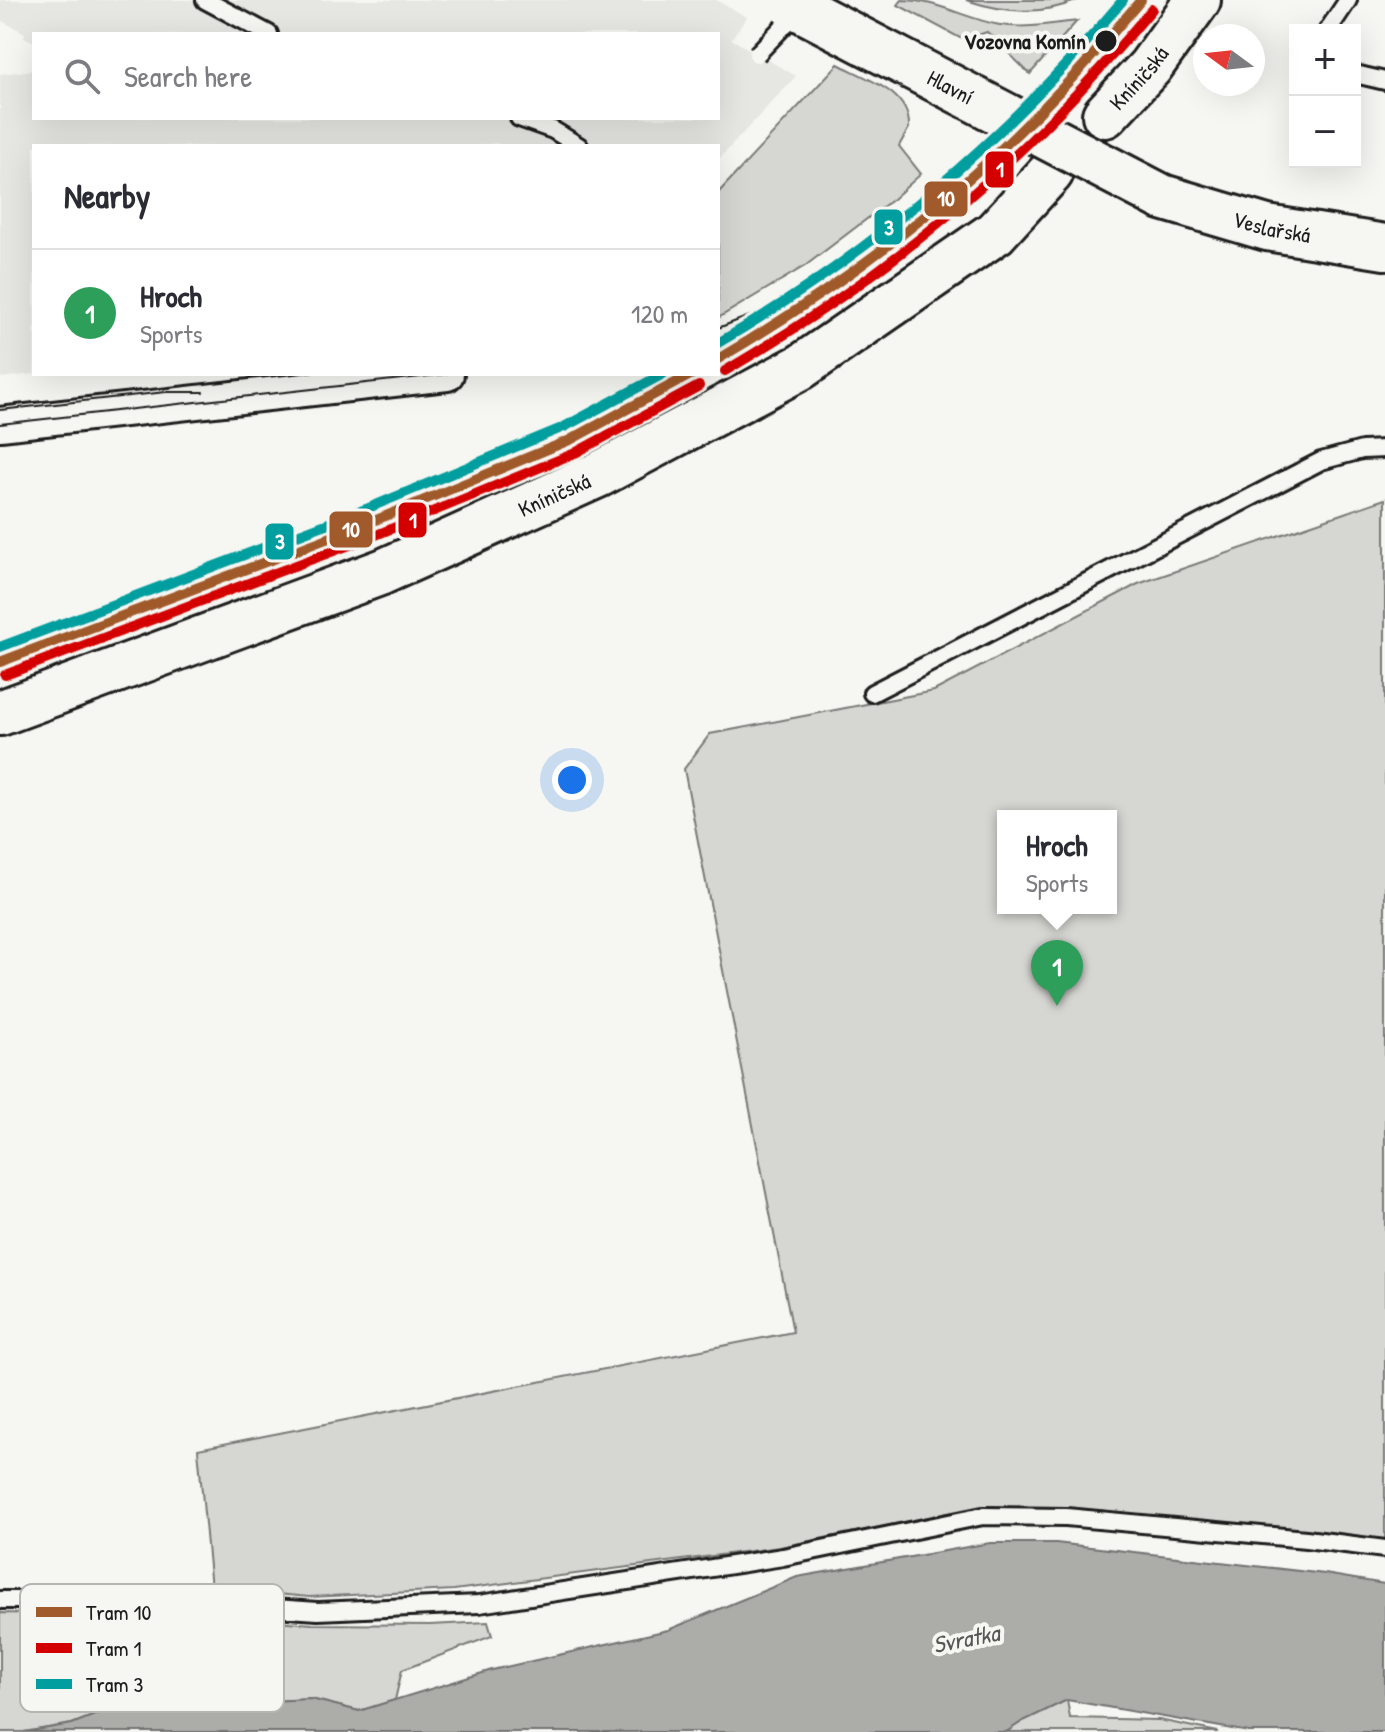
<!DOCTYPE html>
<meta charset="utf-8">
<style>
:root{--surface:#fff;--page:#f2f2f3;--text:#2b2b33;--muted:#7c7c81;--line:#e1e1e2;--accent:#1c1c1c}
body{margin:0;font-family:"Patrick Hand",sans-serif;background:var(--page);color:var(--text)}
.controls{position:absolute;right:24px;top:24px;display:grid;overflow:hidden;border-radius:0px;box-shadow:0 8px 32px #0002}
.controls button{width:72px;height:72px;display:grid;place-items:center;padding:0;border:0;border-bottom:2px solid var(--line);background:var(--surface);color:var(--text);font:40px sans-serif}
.compass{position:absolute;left:1193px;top:24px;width:72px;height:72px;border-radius:50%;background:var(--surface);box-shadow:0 8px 32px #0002;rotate:285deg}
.you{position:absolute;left:572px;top:780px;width:28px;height:28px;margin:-20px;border:6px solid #fff;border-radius:50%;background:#1a73e8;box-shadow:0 0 0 12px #1a73e833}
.badge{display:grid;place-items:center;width:52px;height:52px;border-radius:50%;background:var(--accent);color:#fff;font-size:26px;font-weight:700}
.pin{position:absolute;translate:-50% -66px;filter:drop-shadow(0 2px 4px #0008)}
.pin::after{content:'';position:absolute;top:42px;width:28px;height:24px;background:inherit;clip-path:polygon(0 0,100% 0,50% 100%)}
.popup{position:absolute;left:997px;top:810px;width:120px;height:104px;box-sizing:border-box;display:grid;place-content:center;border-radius:0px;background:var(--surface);filter:drop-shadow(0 2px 6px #0005);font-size:26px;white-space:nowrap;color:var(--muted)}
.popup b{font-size:30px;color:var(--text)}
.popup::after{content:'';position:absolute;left:50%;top:100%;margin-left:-16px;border:16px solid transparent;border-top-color:var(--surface)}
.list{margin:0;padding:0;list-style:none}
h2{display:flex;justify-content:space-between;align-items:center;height:104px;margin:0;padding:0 32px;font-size:34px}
h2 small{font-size:26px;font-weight:400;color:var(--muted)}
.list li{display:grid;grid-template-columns:52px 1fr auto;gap:24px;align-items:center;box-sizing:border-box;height:128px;padding:0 32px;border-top:2px solid var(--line)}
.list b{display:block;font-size:30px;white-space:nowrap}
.list p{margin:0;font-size:26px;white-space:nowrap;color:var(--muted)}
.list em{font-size:26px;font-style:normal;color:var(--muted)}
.icon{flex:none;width:44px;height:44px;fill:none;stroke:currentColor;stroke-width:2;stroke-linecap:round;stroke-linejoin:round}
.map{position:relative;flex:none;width:1385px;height:1732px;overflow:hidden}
.search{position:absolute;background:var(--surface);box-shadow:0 8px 32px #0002;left:32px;top:32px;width:688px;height:88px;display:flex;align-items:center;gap:20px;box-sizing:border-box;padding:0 28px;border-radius:0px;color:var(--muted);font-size:30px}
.panel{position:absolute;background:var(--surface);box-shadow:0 8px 32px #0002;left:32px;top:144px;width:688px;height:232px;border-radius:0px}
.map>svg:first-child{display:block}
.built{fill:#e6e6e2}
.green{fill:#d6d6d2;stroke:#797977;stroke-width:2;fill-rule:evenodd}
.water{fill:#acaca9;stroke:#727271;stroke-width:2}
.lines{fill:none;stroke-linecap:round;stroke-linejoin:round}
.lane-casing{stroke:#1c1c1c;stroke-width:22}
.street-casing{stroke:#1c1c1c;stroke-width:38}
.secondary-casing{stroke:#1c1c1c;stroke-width:50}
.lane{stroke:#f6f6f2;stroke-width:16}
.street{stroke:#f6f6f2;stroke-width:32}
.secondary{stroke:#f6f6f2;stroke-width:44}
.tram{stroke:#1c1c1c;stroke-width:2}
.lane-bridge-casing{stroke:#1c1c1c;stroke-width:22;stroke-linecap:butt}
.secondary-bridge-casing{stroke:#1c1c1c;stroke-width:50;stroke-linecap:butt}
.lane-bridge{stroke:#f6f6f2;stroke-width:16}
.secondary-bridge{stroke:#f6f6f2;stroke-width:44}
.tram-1-casing{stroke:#f6f6f2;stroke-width:16}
.tram-2-casing{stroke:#f6f6f2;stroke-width:16}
.tram-3-casing{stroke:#f6f6f2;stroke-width:16}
.tram-1{stroke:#a05a2c;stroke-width:10}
.tram-2{stroke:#d40000;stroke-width:10}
.tram-3{stroke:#009e9e;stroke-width:10}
.stop-dot{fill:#1c1c1c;stroke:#f6f6f2;stroke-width:3}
.labels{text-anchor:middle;stroke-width:8;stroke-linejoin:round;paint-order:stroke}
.stop-label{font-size:22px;font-weight:bold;fill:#1c1c1c;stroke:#f6f6f2;text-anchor:end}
.street-label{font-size:22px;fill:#1c1c1c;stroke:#f6f6f2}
.water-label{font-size:24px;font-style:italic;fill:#565654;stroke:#f6f6f2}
.key{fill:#f6f6f2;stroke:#b5b5b2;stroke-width:2}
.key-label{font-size:22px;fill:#1c1c1c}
.line-badge{stroke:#f6f6f2;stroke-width:3}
.badge-label{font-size:22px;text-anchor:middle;font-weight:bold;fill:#fff}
</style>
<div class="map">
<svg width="1385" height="1732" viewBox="0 0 1385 1732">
<rect width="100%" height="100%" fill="#f6f6f2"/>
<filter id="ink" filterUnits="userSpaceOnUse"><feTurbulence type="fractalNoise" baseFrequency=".0125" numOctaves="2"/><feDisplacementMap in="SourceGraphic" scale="16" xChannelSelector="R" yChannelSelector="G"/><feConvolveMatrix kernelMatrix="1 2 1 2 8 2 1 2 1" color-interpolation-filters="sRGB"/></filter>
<g filter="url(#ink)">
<path class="built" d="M 0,0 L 716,0 L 747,17 L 731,39 L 796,76 L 718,160 L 718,146 L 498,146 L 497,143 L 472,146 L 34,146 L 34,374 L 0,378 L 0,74 L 34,70 L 34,118 L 718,118 L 718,34 L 34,34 L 34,42 L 24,37 L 25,33 L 0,20 Z"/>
<path class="green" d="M 902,0 C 936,0 966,19 1000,25 C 1025,29 1052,24 1077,21 L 1030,74 L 987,32 L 972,37 L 960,38 L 898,5 Z
M 966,0 L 1077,0 C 1042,16 1002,12 966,0 Z
M 838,64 C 865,78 911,92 909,128 L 899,146 L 921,174 L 893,199 L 805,266 L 718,318 L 718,193 Z
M 1385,499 L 1385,1543 L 1102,1513 L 984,1506 L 780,1547 L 454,1590 L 309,1597 L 211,1588 L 198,1449 L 793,1332 L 684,769 L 710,734 L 934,691 L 1138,584 ZM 1003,816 L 1111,816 L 1111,908 L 1003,908 Z
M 0,1613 L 238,1618 L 312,1624 L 430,1625 L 488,1622 L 492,1636 L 402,1670 L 395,1700 L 359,1711 L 311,1699 L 110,1709 L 72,1724 L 24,1732 L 0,1732 Z
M 1067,1700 L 1070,1718 L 1159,1720 L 1218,1732 L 1006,1732 L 1023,1721 Z"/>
<path class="water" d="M 990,1543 L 1056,1543 L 1325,1574 L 1385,1584 L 1385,1732 L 1249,1732 L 1067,1700 L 1023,1721 L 1006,1732 L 24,1732 L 72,1724 L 110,1709 L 311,1699 L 359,1711 L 492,1670 L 668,1630 L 797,1577 Z"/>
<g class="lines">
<defs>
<path id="lane" d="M 205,0 L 269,34
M 1328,30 L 1348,0
M 1355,74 L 1385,81
M 519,118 L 553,130 L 579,146
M 872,693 L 1321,461 L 1362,450 L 1385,449
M 0,1600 L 157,1600 L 318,1611 L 479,1604 L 783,1557 L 983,1516 L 1066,1517 L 1306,1539 L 1385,1549"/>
<path id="street" d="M 0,424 L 447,374"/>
<g id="secondary">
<path id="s1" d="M 1105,115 L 1150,67 L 1198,0"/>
<path id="s2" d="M 1162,197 L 1267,228 L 1385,247"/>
<path id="s3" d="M 0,713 L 382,572 L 598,475 L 801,367 L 995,233 L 1051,172"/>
</g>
</defs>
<use href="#lane" class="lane-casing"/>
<use href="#street" class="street-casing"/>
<use href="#secondary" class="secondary-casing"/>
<use href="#lane" class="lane"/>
<use href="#street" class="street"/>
<use href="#secondary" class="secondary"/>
<path class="tram" d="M 718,328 L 752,315 L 840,267
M 0,410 L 166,392 L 203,392
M 0,424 L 447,374"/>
<defs>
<path id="lane-bridge" d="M 757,54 L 799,10"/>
<g id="secondary-bridge">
<path id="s4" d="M 784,0 L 1162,197"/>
</g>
</defs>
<use href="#lane-bridge" class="lane-bridge-casing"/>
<use href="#secondary-bridge" class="secondary-bridge-casing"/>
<use href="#lane-bridge" class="lane-bridge"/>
<use href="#secondary-bridge" class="secondary-bridge"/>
<defs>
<path id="tram-1" d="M 718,359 C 888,259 1015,151 1141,0
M 0,662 L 371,522 L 570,440 L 692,374"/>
<path id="tram-2" d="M 725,371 C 896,271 1025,161 1152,9
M 5,675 L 376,535 L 575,453 L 699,386"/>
<path id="tram-3" d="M 718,343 C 874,252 1007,138 1123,0
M 0,647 L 366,509 L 564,427 L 663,374"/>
</defs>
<use href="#tram-1" class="tram-1-casing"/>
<use href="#tram-2" class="tram-2-casing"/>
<use href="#tram-3" class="tram-3-casing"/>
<use href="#tram-1" class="tram-1"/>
<use href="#tram-2" class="tram-2"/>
<use href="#tram-3" class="tram-3"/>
</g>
</g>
<circle class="stop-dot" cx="1106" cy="41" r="12"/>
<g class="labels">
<g class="stop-label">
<text x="1086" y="49">Vozovna Komín</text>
</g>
<g class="street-label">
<text dy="8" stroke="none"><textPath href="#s1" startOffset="50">Kníničská</textPath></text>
<text dy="8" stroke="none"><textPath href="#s4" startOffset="188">Hlavní</textPath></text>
<text dy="8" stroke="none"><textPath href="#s2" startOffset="114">Veslařská</textPath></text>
<text dy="8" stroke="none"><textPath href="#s3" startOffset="596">Kníničská</textPath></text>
</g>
<g class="water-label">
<text transform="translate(966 1639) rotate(-11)" y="8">Svratka</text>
</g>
</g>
<rect x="20" y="1584" width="264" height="128" rx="12" class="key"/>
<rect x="36" y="1607" width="36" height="10" fill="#a05a2c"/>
<rect x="36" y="1643" width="36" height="10" fill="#d40000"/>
<rect x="36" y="1679" width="36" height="10" fill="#009e9e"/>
<g class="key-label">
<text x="86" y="1620">Tram 10</text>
<text x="86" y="1656">Tram 1</text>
<text x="86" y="1692">Tram 3</text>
</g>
<g class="line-badge">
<rect x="984" y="150" width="31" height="39" rx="8" fill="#d40000"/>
<rect x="923" y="180" width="46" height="38" rx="8" fill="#a05a2c"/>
<rect x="873" y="208" width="31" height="38" rx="8" fill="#009e9e"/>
<rect x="397" y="501" width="31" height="38" rx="8" fill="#d40000"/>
<rect x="328" y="510" width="46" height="39" rx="8" fill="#a05a2c"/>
<rect x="264" y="522" width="31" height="39" rx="8" fill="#009e9e"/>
</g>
<g class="badge-label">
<text x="1000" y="177">1</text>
<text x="946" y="206">10</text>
<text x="889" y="235">3</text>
<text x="413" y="528">1</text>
<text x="351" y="537">10</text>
<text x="280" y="549">3</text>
</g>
</svg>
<div class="controls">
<button>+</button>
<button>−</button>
</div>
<svg class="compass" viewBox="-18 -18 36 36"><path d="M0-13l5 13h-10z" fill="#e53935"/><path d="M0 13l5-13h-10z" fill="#7c7c81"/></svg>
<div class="you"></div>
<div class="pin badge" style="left:1057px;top:1006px;background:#2e9e5b">1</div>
<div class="popup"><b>Hroch</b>Sports</div>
<div class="search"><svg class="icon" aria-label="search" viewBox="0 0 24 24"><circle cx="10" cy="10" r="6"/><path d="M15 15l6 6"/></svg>Search here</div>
<section class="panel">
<h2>Nearby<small></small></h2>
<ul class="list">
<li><span class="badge" style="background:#2e9e5b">1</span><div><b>Hroch</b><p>Sports</p></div><em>120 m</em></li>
</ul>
</section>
</div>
